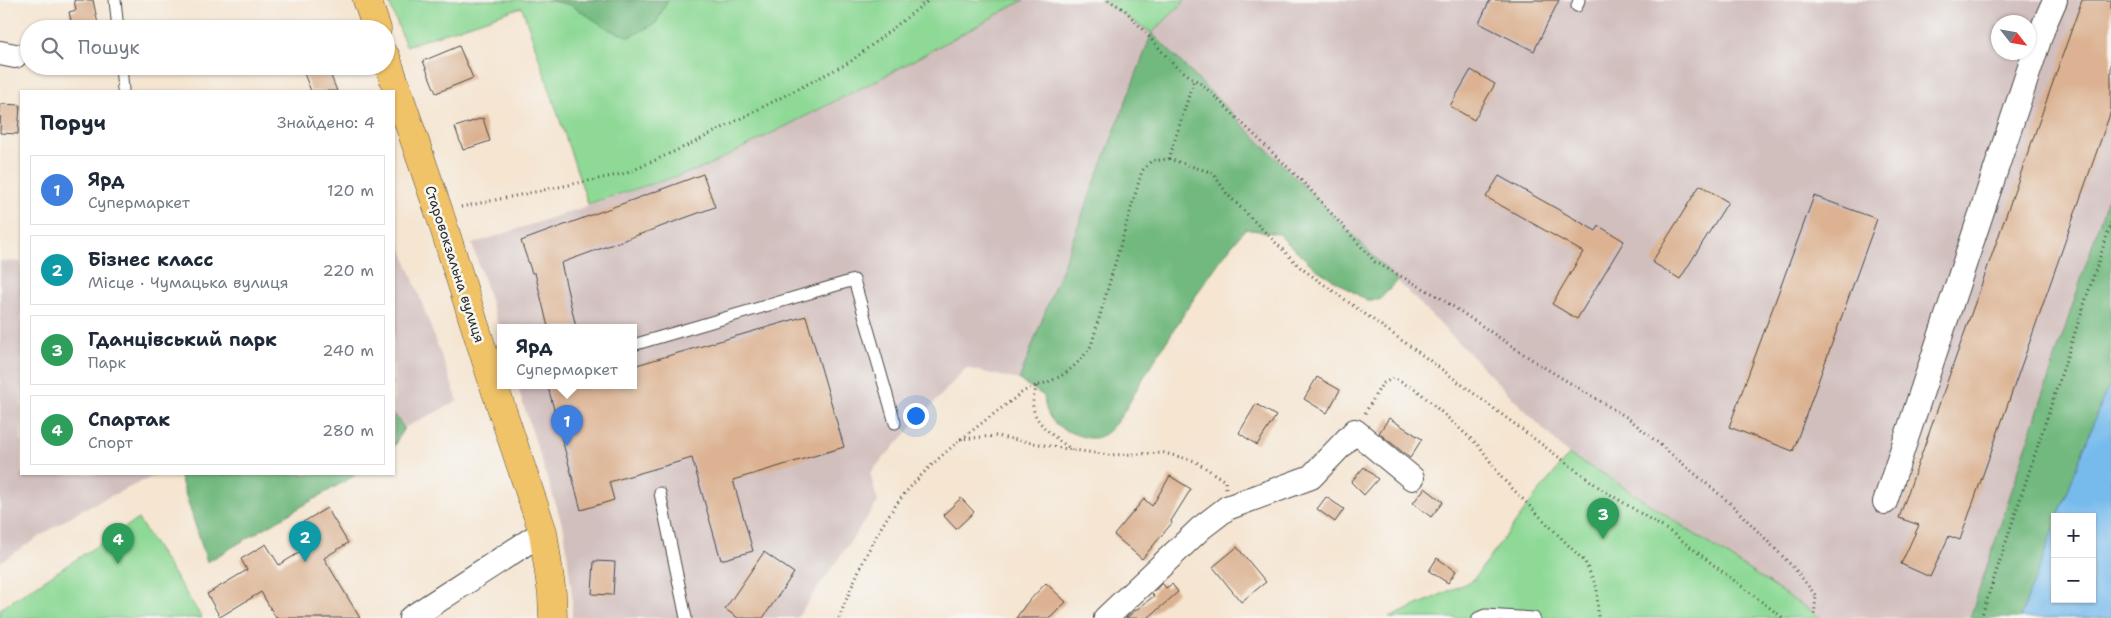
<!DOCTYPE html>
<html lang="uk">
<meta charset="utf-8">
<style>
:root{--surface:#fff;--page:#f2f2f3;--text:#1f2937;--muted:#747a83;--line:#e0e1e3;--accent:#1a73e8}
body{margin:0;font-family:"Shantell Sans",sans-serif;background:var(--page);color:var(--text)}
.controls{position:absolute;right:15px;bottom:15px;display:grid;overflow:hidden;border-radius:0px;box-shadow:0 1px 4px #0004}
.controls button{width:45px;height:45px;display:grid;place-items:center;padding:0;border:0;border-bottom:1px solid var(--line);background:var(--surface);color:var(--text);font:25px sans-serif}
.compass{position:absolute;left:1991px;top:15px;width:45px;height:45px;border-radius:50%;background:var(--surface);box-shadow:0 1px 4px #0004;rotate:121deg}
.you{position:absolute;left:915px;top:415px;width:18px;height:18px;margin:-12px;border:4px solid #fff;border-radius:50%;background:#1a73e8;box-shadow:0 0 0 8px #1a73e833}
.badge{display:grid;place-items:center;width:32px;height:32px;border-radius:50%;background:var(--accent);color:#fff;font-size:16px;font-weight:700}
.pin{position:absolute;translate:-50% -41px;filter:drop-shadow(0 1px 2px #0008)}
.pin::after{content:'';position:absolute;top:26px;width:18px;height:15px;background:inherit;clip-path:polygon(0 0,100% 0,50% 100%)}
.popup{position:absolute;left:497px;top:324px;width:140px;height:65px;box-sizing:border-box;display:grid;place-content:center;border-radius:0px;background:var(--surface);filter:drop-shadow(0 1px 4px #0005);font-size:16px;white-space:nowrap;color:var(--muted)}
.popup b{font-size:19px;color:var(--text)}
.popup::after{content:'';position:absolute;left:50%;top:100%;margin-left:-10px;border:10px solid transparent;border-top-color:var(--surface)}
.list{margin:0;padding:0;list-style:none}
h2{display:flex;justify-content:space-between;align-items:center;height:65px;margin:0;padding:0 20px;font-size:21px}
h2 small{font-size:16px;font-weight:400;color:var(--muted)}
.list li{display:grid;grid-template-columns:32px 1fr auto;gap:15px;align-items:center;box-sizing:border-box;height:70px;margin:0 10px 10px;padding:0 10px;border:1px solid var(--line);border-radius:0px}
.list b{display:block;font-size:19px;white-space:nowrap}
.list p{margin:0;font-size:16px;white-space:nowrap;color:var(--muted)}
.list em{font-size:16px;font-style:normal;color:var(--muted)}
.icon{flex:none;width:28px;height:28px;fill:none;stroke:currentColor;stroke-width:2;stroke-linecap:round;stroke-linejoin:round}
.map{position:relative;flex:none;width:2111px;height:618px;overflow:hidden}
.search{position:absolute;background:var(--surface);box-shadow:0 1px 4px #0004;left:20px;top:20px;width:375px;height:55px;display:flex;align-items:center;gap:12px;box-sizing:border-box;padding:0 18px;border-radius:28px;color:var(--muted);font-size:19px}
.panel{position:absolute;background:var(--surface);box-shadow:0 1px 4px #0004;left:20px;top:90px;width:375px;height:385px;border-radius:0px}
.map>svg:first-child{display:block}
.industrial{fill:#d1bfbe;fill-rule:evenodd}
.green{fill:#8ed996;stroke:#5c8260}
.forest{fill:#72b97f;stroke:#4e7255}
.water{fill:#77bbed;stroke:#51738c}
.building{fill:#dcb292}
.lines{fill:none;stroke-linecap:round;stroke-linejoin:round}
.lane-casing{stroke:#494744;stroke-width:13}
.street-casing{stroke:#494744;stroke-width:26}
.primary-casing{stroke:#494744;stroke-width:29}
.path{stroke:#494744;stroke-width:3;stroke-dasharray:1 4;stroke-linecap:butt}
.lane{stroke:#fff;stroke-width:11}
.street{stroke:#fff;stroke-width:24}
.primary{stroke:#f0c369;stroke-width:28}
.labels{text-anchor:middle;stroke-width:5;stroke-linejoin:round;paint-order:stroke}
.street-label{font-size:14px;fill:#2b2b2b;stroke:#f6f6f2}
</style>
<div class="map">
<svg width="2111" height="618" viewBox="0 0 2111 618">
<rect width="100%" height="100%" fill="#f6f6f2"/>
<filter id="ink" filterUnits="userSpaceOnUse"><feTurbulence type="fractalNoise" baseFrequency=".02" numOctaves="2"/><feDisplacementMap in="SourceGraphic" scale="10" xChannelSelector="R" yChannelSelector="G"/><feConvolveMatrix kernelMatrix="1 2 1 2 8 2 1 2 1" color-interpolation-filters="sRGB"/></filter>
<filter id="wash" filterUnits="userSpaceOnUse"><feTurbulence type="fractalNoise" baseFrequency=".0096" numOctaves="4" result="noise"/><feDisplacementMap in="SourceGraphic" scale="20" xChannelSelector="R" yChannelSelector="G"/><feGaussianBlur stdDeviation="1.12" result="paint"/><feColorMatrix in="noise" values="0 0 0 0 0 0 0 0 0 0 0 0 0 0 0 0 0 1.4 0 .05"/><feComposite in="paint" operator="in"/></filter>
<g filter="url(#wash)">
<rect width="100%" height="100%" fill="#f5e5d1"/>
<path class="industrial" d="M 1024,0 L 1100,0 L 1152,33 L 1186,0 L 2111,0 L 2111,188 L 1970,618 L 1821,618 L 1607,476 L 1569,455 L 1153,33 L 1019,380 L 966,368 L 870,473 L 878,502 L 797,618 L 572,618 L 572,593 L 564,530 L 517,385 L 633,385 L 633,327 L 501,327 L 501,334 L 472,244 L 703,168 L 879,79 ZM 1998,22 L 2028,22 L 2028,52 L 1998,52 Z
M 396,233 L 458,401 L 404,428 L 394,414 L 394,234 Z
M 0,261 L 21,262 L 21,474 L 158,474 L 81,510 L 0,562 Z"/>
<path class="green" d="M 388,0 L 1024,0 L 879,79 L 703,168 L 588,204 L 522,7 L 406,46 Z
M 1100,0 L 1186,0 L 1152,33 Z
M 1569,455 L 1607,476 L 1821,618 L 1389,618 L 1473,580 L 1533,499 Z
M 138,519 L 202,618 L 0,618 L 0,609 Z"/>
<path class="forest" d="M 546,0 L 668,0 L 656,23 L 630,37 L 610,30 L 571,5 Z
M 1152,33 L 1398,281 L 1379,300 L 1366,300 L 1316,269 L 1278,234 L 1245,229 C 1206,275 1175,329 1142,380 C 1131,398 1123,419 1106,433 C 1095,443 1079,436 1067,431 C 1051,423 1045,414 1044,396 L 1019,380 Z
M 2111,188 L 2111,383 L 2101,403 L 2058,517 L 2055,517 L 2055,526 L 2020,618 L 1970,618 Z
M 394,414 L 404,428 L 394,446 Z
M 179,474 L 357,474 L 207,562 Z"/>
<path class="water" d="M 2111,383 L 2111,618 L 2020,618 L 2055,526 L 2055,599 L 2092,599 L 2092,517 L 2058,517 L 2101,403 Z"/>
<g id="blocks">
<path class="building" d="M 74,0 L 93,0 L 99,29 L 73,29 L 69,12 L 76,10 Z
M 1490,0 L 1559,0 L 1534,51 L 1479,23 Z
M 2082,0 L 2111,0 L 2111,111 L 1960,540 L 1949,536 L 1930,577 L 1901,564 L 1919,525 L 1899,518 Z
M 459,46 L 473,78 L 436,93 L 423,61 Z
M 301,66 L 327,66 L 337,91 L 311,91 Z
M 1471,70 L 1495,84 L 1474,120 L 1450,106 Z
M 1,104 L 20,105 L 18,134 L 0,133 Z
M 483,118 L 490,141 L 463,150 L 455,127 Z
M 703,174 L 715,207 L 561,263 L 576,327 L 548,327 L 535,273 L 532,273 L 521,241 Z
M 1499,176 L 1596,231 L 1599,226 L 1624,241 L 1577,319 L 1552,304 L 1583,252 L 1486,197 Z
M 1700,185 L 1728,202 L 1680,279 L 1652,262 Z
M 1814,196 L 1877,219 L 1793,451 L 1729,427 Z
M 806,316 L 844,447 L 733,480 L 753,551 L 721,560 L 692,458 L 609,482 L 614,500 L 581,510 L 548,387 L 556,385 L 633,385 L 633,366 Z
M 1317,377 L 1340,390 L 1327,413 L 1304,399 Z
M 1256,404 L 1276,416 L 1257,445 L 1239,433 Z
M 1389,418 L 1422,439 L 1410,458 L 1379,433 Z
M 1364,467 L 1378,479 L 1364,495 L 1351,482 Z
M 1170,476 L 1191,489 L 1171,521 L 1172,523 L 1142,559 L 1114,535 L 1144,499 L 1152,506 Z
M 1425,488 L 1443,502 L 1431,517 L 1413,503 Z
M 1326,497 L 1344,509 L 1335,522 L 1317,509 Z
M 961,498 L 974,512 L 956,529 L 943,515 Z
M 327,508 L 348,543 L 324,558 L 360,618 L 276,618 L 261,592 L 220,617 L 207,594 L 247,570 L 241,559 L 266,544 L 279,565 L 310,546 L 298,525 Z
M 1237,547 L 1266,582 L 1241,602 L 1213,567 Z
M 764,552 L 794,573 L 763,618 L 738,618 L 725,609 Z
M 1437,558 L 1456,571 L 1448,583 L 1429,571 Z
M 594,561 L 615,562 L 613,595 L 592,594 Z
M 1046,583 L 1066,602 L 1050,618 L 1016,618 L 1026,604 Z
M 1162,583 L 1166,588 L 1172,584 L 1178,592 L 1148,618 L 1126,618 L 1154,596 L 1152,594 Z"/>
</g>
</g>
<g filter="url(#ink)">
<use href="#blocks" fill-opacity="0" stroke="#494744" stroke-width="1"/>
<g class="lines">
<defs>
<path id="lane" d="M 115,0 L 118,29
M 1577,6 L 1579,0
M 121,66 L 123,90
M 633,345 L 854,280 L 895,423
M 660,493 L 686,618
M 1478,618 L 1485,615 L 1534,618"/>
<path id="street" d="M 0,53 L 15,56
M 1885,502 L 2044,25 L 2055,0
M 411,618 L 543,532
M 1106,618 L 1201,528 L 1227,508 L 1311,477 L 1355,431 L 1412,478"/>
<path id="primary" d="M 367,0 L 377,29
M 386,57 L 439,212 L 494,386 L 543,532 L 552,594 L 553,618"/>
</defs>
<use href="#lane" class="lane-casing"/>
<use href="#street" class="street-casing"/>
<use href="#primary" class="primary-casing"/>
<path class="path" d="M 1108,0 L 1125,10 L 1175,66 L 1204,86 L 1307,186 L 1375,262 L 1439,297 L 1537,363 L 1628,418 L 1731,504 L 1795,569 L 1816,596 L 1814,618
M 1169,159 L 1194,79
M 461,207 L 627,173 L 695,142 L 850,62 L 929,0
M 1037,386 C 1035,391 1033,397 1033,402 C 1031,423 1058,439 1072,450
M 1365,413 L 1382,384 L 1393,378 L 1417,390 L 1480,447 L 1501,477 L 1585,562 L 1597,588 L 1598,618
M 960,439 L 995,436 L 1067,449 L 1109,455 L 1164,453 L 1195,461 L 1225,481 L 1226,488
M 839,618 C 858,570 879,520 915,482 C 946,448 984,422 1020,394 C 1028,388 1039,385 1048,382 C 1067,375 1080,362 1091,346 L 1142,171 L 1151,161 L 1169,159 L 1213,173 L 1227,194 L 1301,268 L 1429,360 L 1600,488 L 1672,533 L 1783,618
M 1981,618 L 2111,223"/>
<use href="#lane" class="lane"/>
<use href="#street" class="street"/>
<use href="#primary" class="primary"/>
</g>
</g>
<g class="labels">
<g class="street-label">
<text transform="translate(455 264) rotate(72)" y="5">Старовокзальна вулиця</text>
</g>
</g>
</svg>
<div class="controls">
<button>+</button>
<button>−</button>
</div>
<svg class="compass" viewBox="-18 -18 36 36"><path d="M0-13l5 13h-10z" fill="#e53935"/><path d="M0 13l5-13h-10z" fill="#747a83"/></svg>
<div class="you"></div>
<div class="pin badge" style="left:567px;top:446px;background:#3f7fe0">1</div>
<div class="popup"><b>Ярд</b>Супермаркет</div>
<div class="pin badge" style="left:305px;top:562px;background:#0f9aa8">2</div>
<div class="pin badge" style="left:1603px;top:539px;background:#2e9e5b">3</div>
<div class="pin badge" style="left:118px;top:564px;background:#2e9e5b">4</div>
<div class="search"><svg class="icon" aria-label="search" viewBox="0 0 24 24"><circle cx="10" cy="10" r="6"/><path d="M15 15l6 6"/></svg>Пошук</div>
<section class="panel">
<h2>Поруч<small>Знайдено: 4</small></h2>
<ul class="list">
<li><span class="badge" style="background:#3f7fe0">1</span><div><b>Ярд</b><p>Супермаркет</p></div><em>120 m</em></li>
<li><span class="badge" style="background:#0f9aa8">2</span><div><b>Бізнес класс</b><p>Місце · Чумацька вулиця</p></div><em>220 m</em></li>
<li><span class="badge" style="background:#2e9e5b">3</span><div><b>Гданцівський парк</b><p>Парк</p></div><em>240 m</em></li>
<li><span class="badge" style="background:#2e9e5b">4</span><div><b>Спартак</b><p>Спорт</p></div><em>280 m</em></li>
</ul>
</section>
</div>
